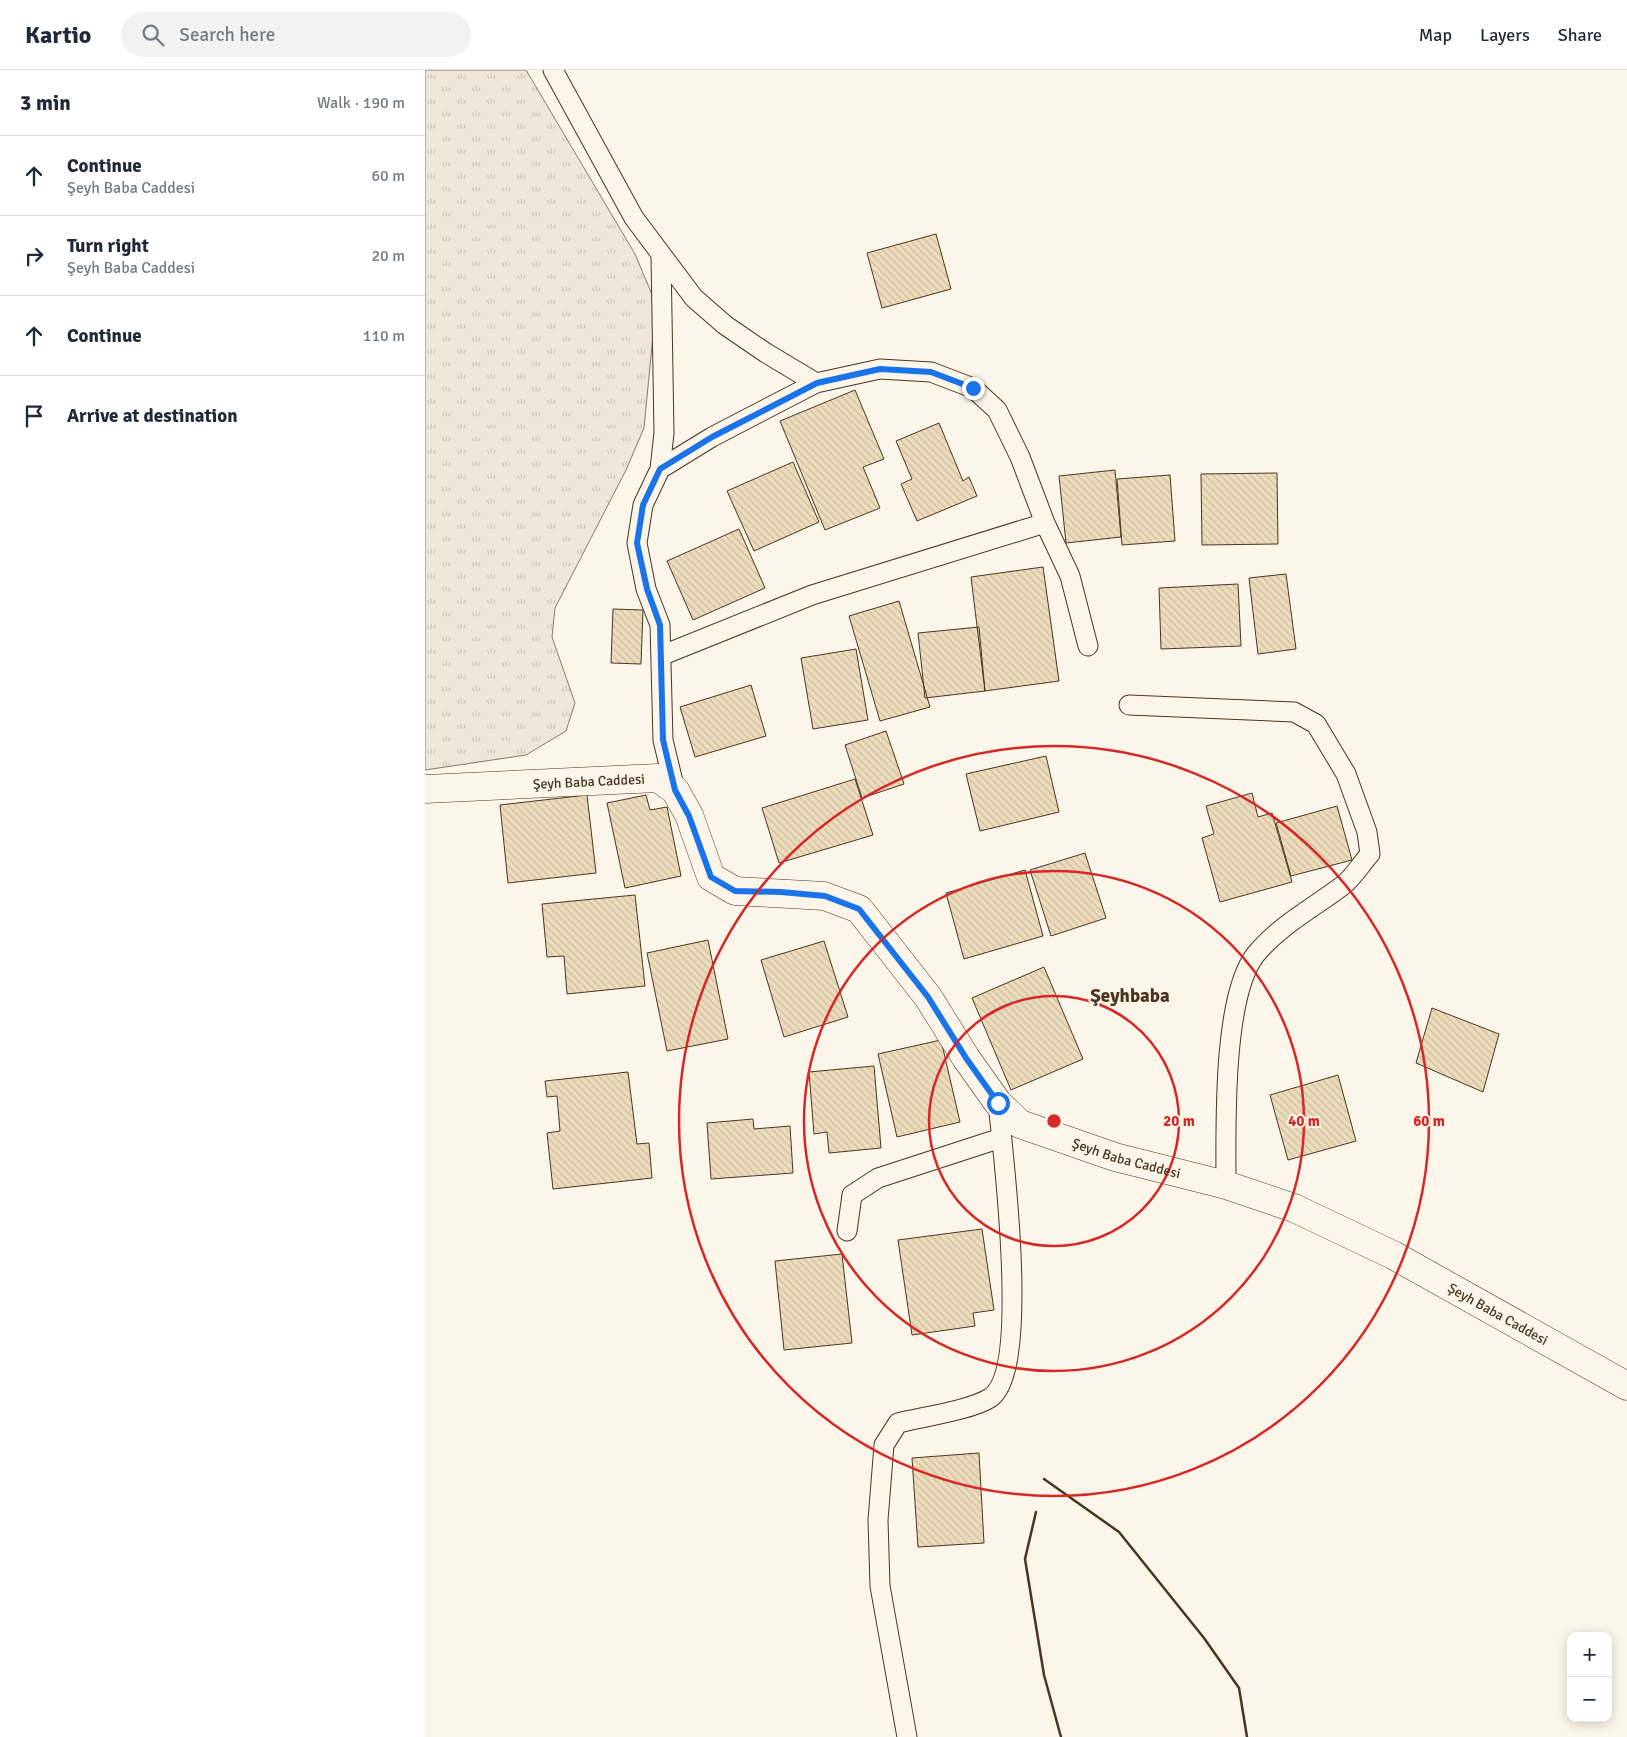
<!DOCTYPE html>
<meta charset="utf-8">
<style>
:root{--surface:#fff;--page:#f2f2f3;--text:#1f2937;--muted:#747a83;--line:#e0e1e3}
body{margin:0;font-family:Signika,sans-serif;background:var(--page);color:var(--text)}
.controls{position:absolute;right:15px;bottom:15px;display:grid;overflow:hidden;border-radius:10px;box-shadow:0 2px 12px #0003}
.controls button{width:45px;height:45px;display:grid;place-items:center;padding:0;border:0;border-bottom:1px solid var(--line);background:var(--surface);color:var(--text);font:25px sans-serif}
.stop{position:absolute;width:15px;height:15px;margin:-11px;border:4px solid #1a73e8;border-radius:50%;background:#fff}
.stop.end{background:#1a73e8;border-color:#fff;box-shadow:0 1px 5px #0008}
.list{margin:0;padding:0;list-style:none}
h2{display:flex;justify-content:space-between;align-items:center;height:65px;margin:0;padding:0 20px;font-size:21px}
h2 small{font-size:16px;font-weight:400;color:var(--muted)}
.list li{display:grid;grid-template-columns:32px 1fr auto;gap:15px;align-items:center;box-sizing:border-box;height:80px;padding:0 20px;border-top:1px solid var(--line)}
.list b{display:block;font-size:19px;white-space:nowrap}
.list p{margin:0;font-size:16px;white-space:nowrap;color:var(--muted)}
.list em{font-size:16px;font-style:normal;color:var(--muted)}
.icon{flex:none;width:28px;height:28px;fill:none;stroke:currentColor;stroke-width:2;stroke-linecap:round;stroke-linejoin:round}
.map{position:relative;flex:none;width:1202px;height:1667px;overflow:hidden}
header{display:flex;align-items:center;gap:30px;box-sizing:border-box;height:70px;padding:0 25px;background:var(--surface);border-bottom:1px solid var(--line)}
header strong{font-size:24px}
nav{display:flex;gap:28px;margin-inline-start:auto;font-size:18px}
.search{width:350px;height:45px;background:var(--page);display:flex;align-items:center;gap:12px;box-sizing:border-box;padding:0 18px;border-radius:28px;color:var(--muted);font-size:19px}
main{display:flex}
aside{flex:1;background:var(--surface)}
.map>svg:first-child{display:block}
.grass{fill:url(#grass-tufts);stroke:#887966}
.building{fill:url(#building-back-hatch);stroke:#4a3520}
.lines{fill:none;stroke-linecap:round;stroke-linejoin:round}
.lane-casing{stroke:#4a3520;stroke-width:21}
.secondary-casing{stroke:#4a3520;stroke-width:29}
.lane{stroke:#fbf6e9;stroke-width:19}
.secondary{stroke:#fbf6e9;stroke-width:28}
.wall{stroke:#4a3520;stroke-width:2.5}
.route{stroke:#1a73e8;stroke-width:6}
.ring{fill:none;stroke:#d62828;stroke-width:2.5}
.labels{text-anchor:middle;stroke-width:4;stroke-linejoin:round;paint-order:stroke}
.street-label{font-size:14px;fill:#4a3520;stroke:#fbf6e9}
.district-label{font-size:19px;font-weight:bold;fill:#4a3520;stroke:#fbf6e9}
.centre{fill:#d62828;stroke:#fbf6e9;stroke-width:2.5}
.ring-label{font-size:15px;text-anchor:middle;font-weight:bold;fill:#d62828;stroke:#fbf6e9;stroke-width:4;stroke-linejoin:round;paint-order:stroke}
</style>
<header>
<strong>Kartio</strong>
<div class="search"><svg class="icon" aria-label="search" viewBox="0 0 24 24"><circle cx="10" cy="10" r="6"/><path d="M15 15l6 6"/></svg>Search here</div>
<nav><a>Map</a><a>Layers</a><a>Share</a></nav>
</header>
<main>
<aside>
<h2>3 min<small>Walk · 190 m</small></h2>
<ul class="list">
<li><svg class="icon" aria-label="ahead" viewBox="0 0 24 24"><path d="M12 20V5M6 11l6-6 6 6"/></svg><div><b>Continue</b><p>Şeyh Baba Caddesi</p></div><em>60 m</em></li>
<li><svg class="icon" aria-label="right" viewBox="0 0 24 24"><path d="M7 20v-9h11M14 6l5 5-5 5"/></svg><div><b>Turn right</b><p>Şeyh Baba Caddesi</p></div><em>20 m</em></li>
<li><svg class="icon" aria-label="ahead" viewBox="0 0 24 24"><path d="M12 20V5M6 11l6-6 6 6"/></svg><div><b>Continue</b></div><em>110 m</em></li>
<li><svg class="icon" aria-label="arrive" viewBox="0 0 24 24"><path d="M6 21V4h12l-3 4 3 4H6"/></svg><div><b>Arrive at destination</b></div></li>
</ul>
</aside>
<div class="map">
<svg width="1202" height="1667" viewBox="0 0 1202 1667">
<defs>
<pattern id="grass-tufts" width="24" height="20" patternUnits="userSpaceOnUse" patternTransform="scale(1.25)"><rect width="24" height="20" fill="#ede6d9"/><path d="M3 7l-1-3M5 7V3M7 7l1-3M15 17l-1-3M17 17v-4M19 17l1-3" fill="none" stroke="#cdc6ba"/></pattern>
<pattern id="building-back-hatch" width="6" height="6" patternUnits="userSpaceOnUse" patternTransform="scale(1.25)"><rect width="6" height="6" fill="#ecdcbc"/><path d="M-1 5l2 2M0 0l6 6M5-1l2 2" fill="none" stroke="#ccbda1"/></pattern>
</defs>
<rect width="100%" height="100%" fill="#fbf6e9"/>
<path class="grass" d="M 0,0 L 101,0 L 210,184 L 231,234 L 219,358 L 201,400 L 130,538 L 127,567 L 150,633 L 141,661 L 101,685 L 0,700 Z"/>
<path class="building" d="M 511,164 L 526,219 L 457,238 L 442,183 Z
M 430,320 L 459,389 L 438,397 L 455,438 L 400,460 L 355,351 Z
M 514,353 L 538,411 L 544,407 L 552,426 L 492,451 L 476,414 L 487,409 L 471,371 Z
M 368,392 L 394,452 L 329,481 L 302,421 Z
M 690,400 L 696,467 L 641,473 L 634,406 Z
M 852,403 L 853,474 L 777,475 L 776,404 Z
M 745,405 L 750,471 L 697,475 L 692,409 Z
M 314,459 L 340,518 L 268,550 L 242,491 Z
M 618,497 L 634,611 L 560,621 L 546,507 Z
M 861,504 L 871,579 L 833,584 L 824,508 Z
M 813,514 L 816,576 L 736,579 L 734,518 Z
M 474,531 L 505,637 L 455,651 L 424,546 Z
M 188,539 L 218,540 L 216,594 L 186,593 Z
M 554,557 L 560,621 L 500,628 L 493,563 Z
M 431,579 L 443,650 L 388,659 L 376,588 Z
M 326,615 L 341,666 L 270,687 L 255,637 Z
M 461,661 L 479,714 L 437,728 L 420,675 Z
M 621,686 L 634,742 L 555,761 L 541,704 Z
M 430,709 L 448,765 L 354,793 L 337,738 Z
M 827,723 L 833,747 L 847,743 L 867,812 L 795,832 L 777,768 L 789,764 L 781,736 Z
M 162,725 L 171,803 L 83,813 L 75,735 Z
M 221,725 L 225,740 L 242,737 L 256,806 L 200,818 L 182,733 Z
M 912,736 L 927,790 L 866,806 L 851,753 Z
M 660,783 L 681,848 L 626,866 L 605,800 Z
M 600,800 L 618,866 L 539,889 L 521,823 Z
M 210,825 L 220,916 L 142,924 L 139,886 L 122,887 L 117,834 Z
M 283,870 L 303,969 L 242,981 L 222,883 Z
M 399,871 L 423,947 L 359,967 L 336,890 Z
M 619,897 L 658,989 L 586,1020 L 547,928 Z
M 1007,938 L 1074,964 L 1058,1022 L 991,993 Z
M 516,970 L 535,1052 L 472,1067 L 453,984 Z
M 449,996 L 456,1078 L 404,1083 L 402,1062 L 389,1064 L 384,1002 Z
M 203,1002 L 212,1074 L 224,1073 L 227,1108 L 128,1119 L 122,1063 L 135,1061 L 132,1026 L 122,1027 L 120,1011 Z
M 913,1005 L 931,1071 L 863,1090 L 845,1025 Z
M 328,1049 L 329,1059 L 365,1056 L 368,1103 L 286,1109 L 282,1053 Z
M 557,1159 L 569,1240 L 548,1243 L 550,1256 L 487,1265 L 473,1170 Z
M 417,1184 L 427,1273 L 359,1280 L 350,1191 Z
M 554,1383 L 559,1473 L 493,1477 L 487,1388 Z"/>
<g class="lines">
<defs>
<path id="lane" d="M 128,0 L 209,148 L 269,228 L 300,255 L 341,283 L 391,313
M 235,399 L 239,363 L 236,187
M 238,585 L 387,525 L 620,453
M 704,635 L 869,642 L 891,654 L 921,704 L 942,762 L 945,784 C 936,794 928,808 917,816 C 888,838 855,855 831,884 C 797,926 801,1060 801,1115
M 250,720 L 238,670 L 235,555 L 221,519 L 212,473 L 218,435 L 235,399 L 287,367 L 391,313 L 455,299 L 506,302 L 548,318 L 572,340 L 595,387 L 620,453 L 645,506 L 663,576
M 422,1161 L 427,1125 L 453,1108 L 576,1068
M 482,1667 L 455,1516 L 453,1450 L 459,1375 L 473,1353 C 497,1347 546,1340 565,1328 C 606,1301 578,1083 573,1033"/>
<g id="secondary">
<path id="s1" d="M 0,719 L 233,708 L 250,720 L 264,745 L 286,807 L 310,821 L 399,826 L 434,839 L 503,927 L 541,988 L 573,1033 L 595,1054 L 690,1087 L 801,1115 L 869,1138 L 968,1185 L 1202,1316"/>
</g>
</defs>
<use href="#lane" class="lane-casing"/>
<use href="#secondary" class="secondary-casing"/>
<use href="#lane" class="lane"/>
<use href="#secondary" class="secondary"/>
<path class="wall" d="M 619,1409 L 694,1462 L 779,1568 L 814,1618 L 822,1667
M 611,1442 L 600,1489 L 619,1605 L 636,1667"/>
</g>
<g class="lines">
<path class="route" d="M 548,318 L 506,302 L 455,299 L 392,313 L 287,367 L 235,399 L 218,435 L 212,473 L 222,519 L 235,555 L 238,670 L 250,720 L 264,746 L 286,807 L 310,821 L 356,822 L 400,826 L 434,839 L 503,927 L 541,988 L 573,1033"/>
</g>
<g class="ring">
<circle cx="629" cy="1051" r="125"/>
<circle cx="629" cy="1051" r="250"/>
<circle cx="629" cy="1051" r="375"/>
</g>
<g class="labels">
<g class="street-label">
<text dy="5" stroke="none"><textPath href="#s1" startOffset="164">Şeyh Baba Caddesi</textPath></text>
<text dy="5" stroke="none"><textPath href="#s1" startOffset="884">Şeyh Baba Caddesi</textPath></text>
<text dy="5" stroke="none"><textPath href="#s1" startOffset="1289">Şeyh Baba Caddesi</textPath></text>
</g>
<g class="district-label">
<text x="705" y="932">Şeyhbaba</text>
</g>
</g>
<circle cx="629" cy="1051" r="8" class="centre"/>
<g class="ring-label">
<text x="754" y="1056">20 m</text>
<text x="879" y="1056">40 m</text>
<text x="1004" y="1056">60 m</text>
</g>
</svg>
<div class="controls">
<button>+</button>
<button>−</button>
</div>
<div class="stop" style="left:573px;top:1033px"></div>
<div class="stop end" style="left:548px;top:318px"></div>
</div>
</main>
